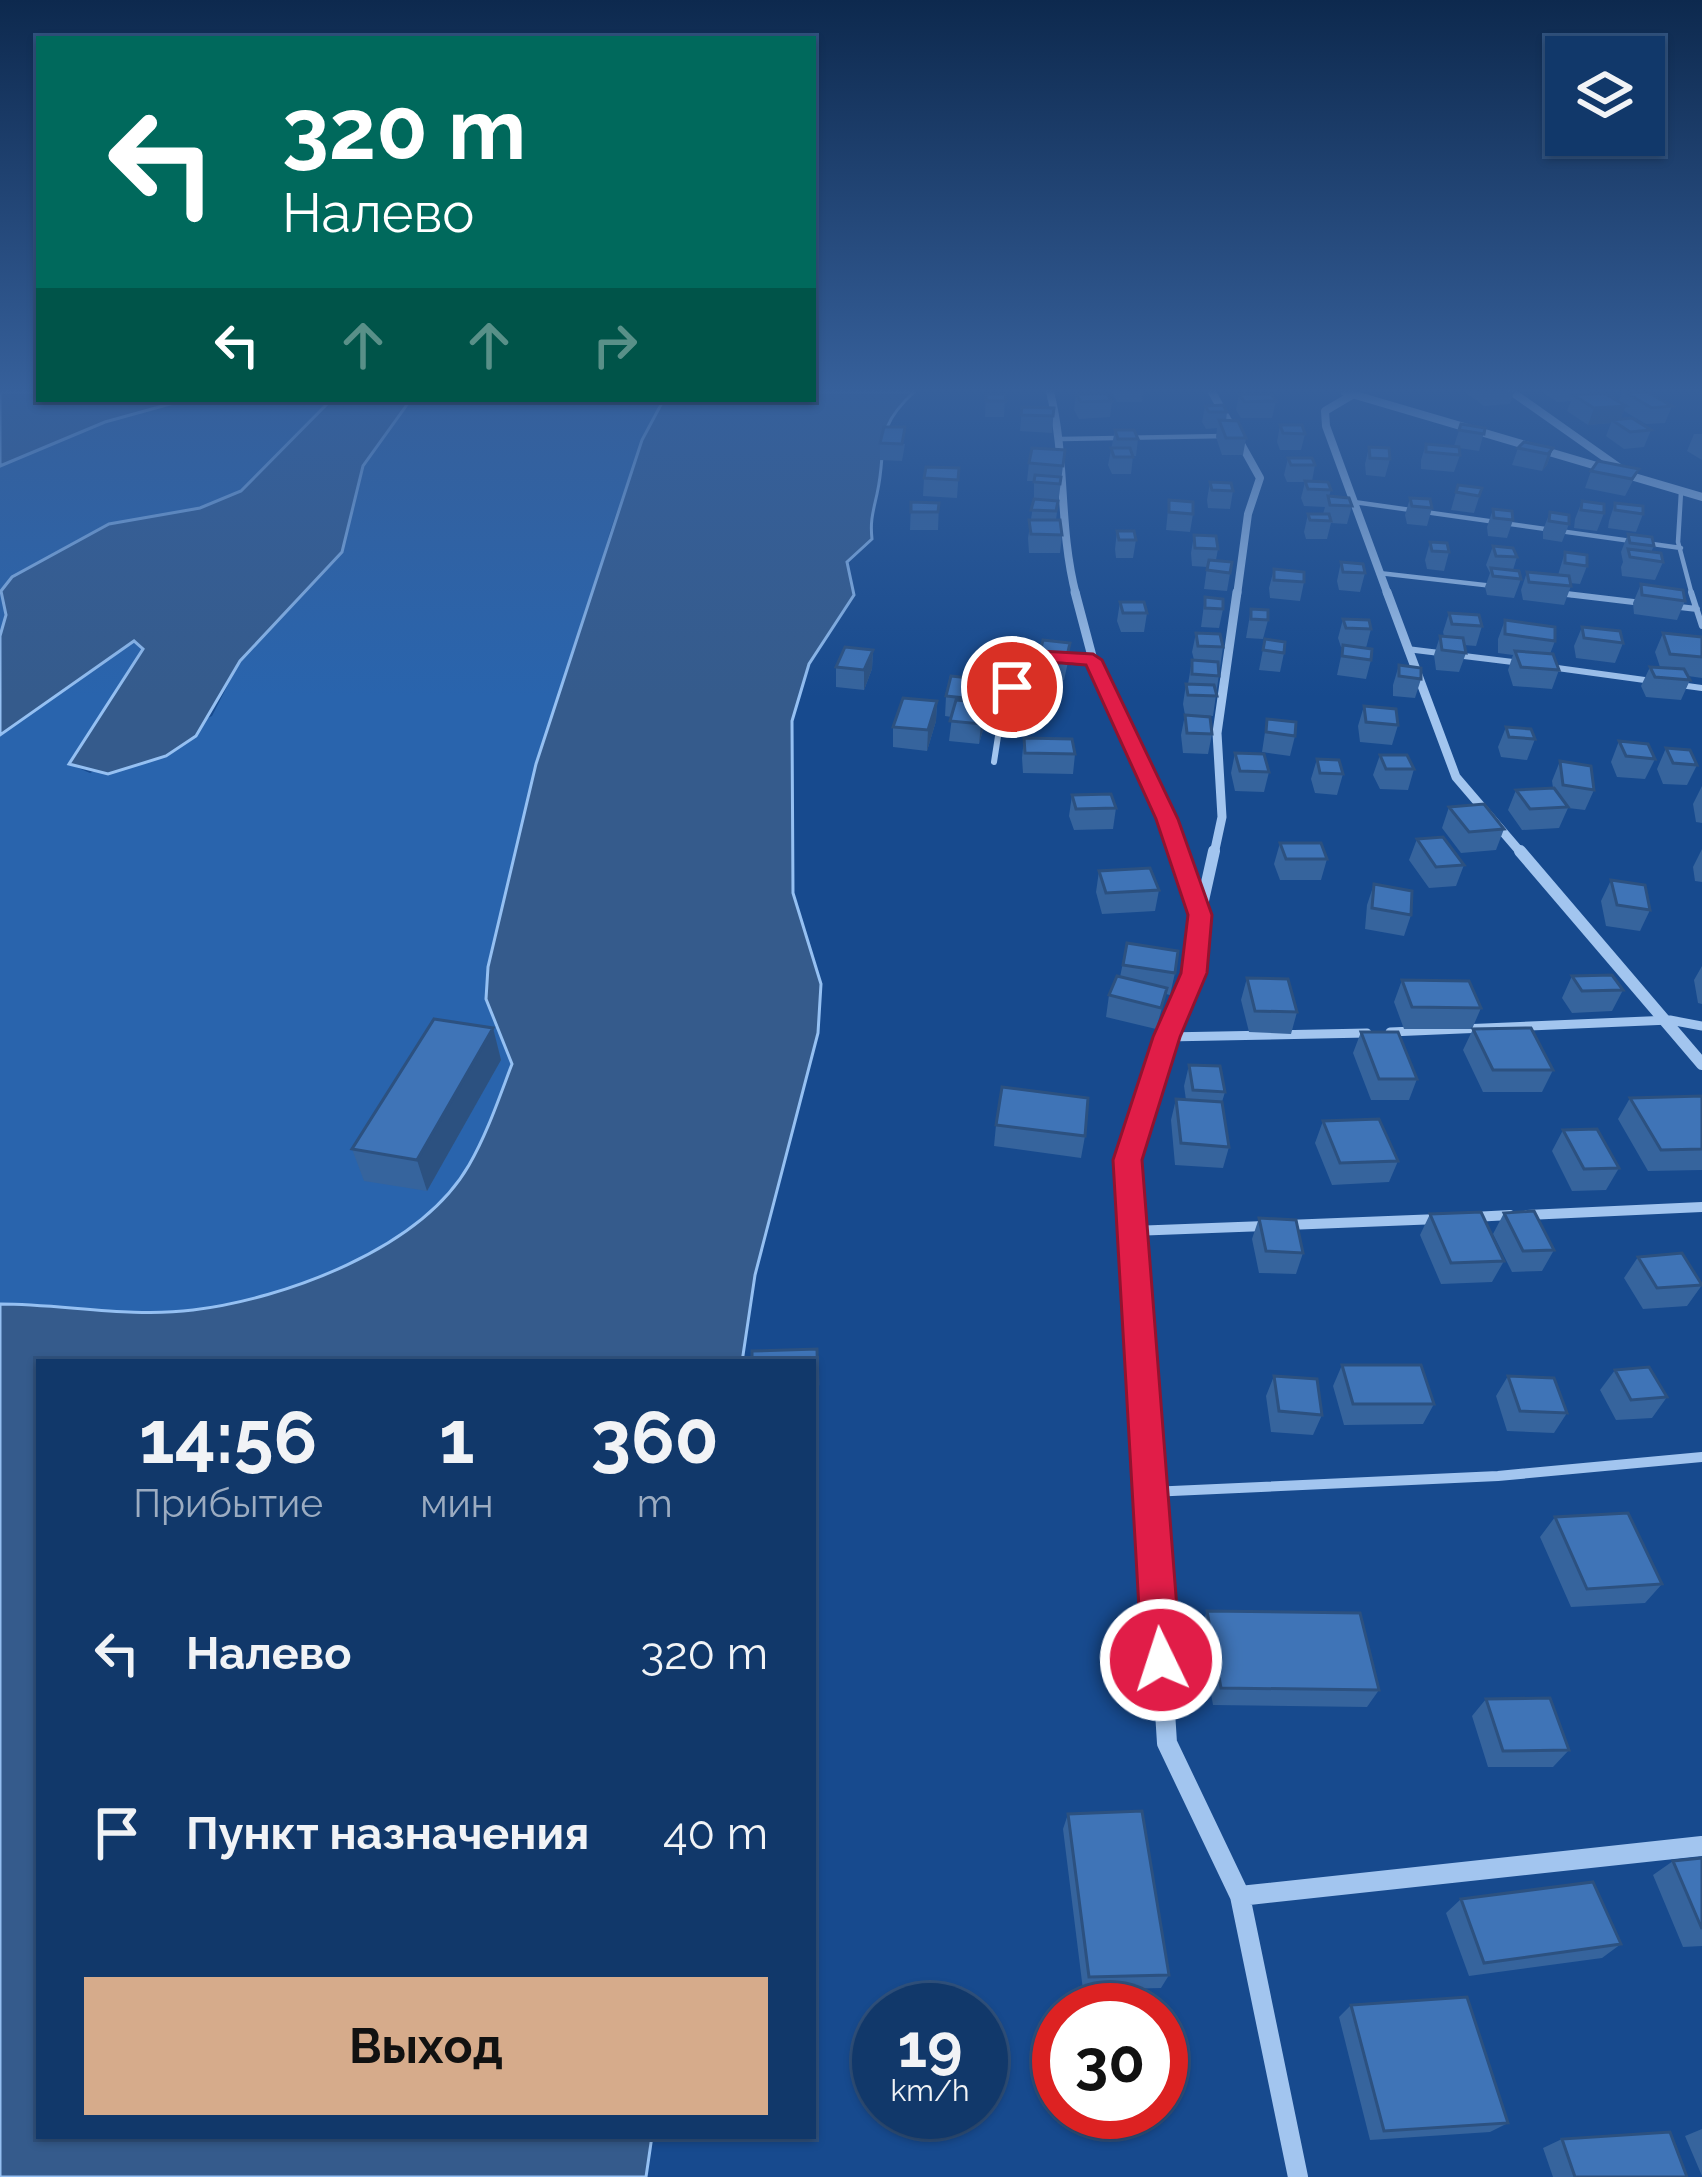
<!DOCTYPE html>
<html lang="ru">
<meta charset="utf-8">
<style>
body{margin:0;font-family:Raleway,sans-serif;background:#1e4372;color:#f1f3f6;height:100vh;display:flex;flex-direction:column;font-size:45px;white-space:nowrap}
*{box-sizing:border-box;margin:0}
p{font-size:39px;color:#9cacc1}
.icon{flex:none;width:66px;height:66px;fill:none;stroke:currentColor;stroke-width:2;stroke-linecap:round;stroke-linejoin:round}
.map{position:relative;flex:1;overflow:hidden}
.drawer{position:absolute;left:36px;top:1359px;width:780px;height:780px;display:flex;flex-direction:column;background:#11386a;border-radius:0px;box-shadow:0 3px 9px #0004,0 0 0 3px #30527e}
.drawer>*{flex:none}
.hud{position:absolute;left:36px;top:36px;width:780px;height:366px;border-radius:0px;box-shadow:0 3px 9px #0004,0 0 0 3px #30527e;background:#00695c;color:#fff;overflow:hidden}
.buttons{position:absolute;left:1545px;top:36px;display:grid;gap:24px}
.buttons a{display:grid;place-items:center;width:120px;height:120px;border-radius:0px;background:#11386a;box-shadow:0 3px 9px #0004,0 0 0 3px #30527e;font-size:60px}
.speed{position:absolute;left:852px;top:1983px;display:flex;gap:24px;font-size:60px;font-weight:700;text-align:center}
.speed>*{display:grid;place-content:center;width:156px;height:156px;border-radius:50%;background:#11386a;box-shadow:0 3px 9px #0004,0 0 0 3px #30527e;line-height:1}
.speed small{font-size:30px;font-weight:400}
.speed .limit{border:18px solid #d22;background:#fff;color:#111}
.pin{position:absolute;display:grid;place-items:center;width:102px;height:102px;color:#fff;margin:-51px;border:6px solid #fff;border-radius:50%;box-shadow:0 3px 12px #0007}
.me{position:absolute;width:132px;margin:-66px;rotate:356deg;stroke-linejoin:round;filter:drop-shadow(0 0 9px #0008)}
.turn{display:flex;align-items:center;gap:42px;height:252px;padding:0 48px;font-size:54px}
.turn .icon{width:156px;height:156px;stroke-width:2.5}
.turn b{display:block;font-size:84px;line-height:102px}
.lanes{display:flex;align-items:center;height:114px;padding:0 48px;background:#0003;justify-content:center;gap:60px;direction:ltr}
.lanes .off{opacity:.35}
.eta{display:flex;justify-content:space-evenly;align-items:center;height:204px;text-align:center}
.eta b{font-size:72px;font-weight:700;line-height:84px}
.button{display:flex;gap:24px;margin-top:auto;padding:24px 48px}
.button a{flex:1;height:138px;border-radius:0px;background:#d6ab8b;color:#111;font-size:48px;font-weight:700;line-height:138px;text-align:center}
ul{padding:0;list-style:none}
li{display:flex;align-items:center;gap:36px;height:180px;padding:0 48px}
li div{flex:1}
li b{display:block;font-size:45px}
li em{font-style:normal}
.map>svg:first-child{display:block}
.green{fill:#2964ad}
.water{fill:#355b8c;stroke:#95c0f2;stroke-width:3}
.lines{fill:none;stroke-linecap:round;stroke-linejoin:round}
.lane-far3{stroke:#a2c5ef;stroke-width:4.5}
.lane-far2{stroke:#a2c5ef;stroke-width:6}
.lane-far1{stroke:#a2c5ef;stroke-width:9}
.lane{stroke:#a2c5ef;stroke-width:10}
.street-far4{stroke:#a2c5ef;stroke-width:8}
.street-far3{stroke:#a2c5ef;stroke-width:9}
.street-far2{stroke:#a2c5ef;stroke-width:12}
.street-far1{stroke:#a2c5ef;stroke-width:15}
.street{stroke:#a2c5ef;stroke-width:20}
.wall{fill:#36649d}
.shaded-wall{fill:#2c5180}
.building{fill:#3f74b7;stroke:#2c5180;stroke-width:3}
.route{fill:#e11d48;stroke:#92132f;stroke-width:3}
</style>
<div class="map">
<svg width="1702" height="2177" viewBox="0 0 1702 2177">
<rect width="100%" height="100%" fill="#174a8e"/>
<path class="green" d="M188 399H332L241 491 200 508 109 524 12 577 3 587 5 623 0 636V466L105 422Z
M411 399H664L642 440 610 531 488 967 486 1000 512 1064C499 1097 487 1134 469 1165 421 1249 285 1299 193 1311 130 1318 63 1304 0 1304V735L134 641 143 649 69 764 90 773 212 716 240 661 342 552 363 466Z"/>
<path class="water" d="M0 392H39V399H188L105 422 0 466Z
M813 392H914C872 431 888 445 877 494 873 512 870 521 872 539L847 562 854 595 809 664 792 721 793 893 821 984 818 1033 755 1275 742 1362H39V2136H652L646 2177H0V1304C63 1304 130 1318 193 1310 284 1299 421 1249 469 1165 487 1134 499 1098 512 1064L486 999 488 967 536 764 642 440 664 399H813Z
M332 399H411L363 466 342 552 240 661 196 736 166 756 108 774 69 764 143 649 134 641 0 735V636L6 615 1 591 12 577 109 524 200 508 241 491Z"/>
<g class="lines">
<path class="lane-far3" d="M1062 439 1225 436
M1681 492 1678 542 1692 595
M1354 502 1681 548
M1379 573 1493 586
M1558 593 1572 595"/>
<path class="lane-far2" d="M1691 592 1702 626
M1558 593 1642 603
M1671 606 1697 609
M1407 649 1521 663
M1550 667 1652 681
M1680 685 1702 688
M994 762 1003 704 1024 666 1048 656 1093 660"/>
<path class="lane-far1" d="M1390 1032 1670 1020 1702 1026
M1166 1037 1367 1033"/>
<path class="lane" d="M1527 1215 1702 1207
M1473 1217 1510 1215
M1287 1225 1439 1219
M1132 1231 1265 1226
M1150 1492 1498 1476 1702 1457"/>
<path class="street-far4" d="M1050 392C1067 458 1058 526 1076 595
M1212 392 1260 478 1248 514 1237 595
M1345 392 1702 497
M1512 392 1624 471
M1352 395 1325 411 1326 426 1388 595"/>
<path class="street-far3" d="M1075 592 1093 660 1179 854
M1387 592 1456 777 1522 854
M1214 854 1222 817 1217 733 1237 592"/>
<path class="street-far2" d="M1520 851 1702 1064
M1200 914 1214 851
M1130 1189 1128 1160 1166 1037 1194 973 1200 915 1178 851"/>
<path class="street-far1" d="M1130 1186 1159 1621"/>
<path class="street" d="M1159 1618 1167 1743 1240 1896 1298 2177
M1240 1896 1702 1846"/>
</g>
<path class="wall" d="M1112 392H1143L1142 402H1117Z
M1465 392H1514L1510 404 1484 406Z
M1543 392H1589V394L1619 401 1622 392H1647L1672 406 1665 423 1646 424 1624 411 1620 419 1651 430 1644 447 1624 449 1606 436 1611 423 1588 425 1567 411 1571 401 1557 402Z
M986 394H1005L1004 417H985Z
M1076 394 1112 401 1110 417 1079 419 1074 410Z
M1239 394 1276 401 1272 418H1241L1236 410Z
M1205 406 1227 412 1226 421 1246 438 1243 455H1222L1216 437 1217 428 1206 429 1202 422Z
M1022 407 1054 408 1052 433 1020 431Z
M1461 424 1485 428 1479 451 1459 448 1460 455 1454 472 1421 469V460L1426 444 1454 446Z
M1280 425 1305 434 1301 450H1280L1277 442Z
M1115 430 1138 439 1136 456H1133L1131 474H1112L1108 465Z
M1694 434H1702V460L1687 451Z
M880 443 905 444 902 461 880 460Z
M1369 447 1390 459 1385 477 1366 475 1365 464Z
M1518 448H1553L1547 465 1542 471 1512 465Z
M1065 450 1056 520 1062 535 1060 553H1029L1028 538 1034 500V481H1027L1029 463Z
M1288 458 1315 465 1312 481 1331 490 1329 496 1352 506 1347 524 1331 523 1327 539H1306L1304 532 1308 514H1323L1325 507 1304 506 1301 498 1305 482H1287L1284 475Z
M959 468 957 498 923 496 924 478Z
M1639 469 1625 496 1585 488 1591 471Z
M1210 482 1233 491 1230 509 1208 508 1207 500Z
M1458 485 1482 488 1474 513 1451 510Z
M1410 498 1432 508 1427 526 1407 524 1405 515Z
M1169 500 1193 514 1190 532 1166 530Z
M1582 501 1604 513 1597 531 1574 528 1575 519Z
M911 502 939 503 938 530H910Z
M1615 503 1643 514 1636 532 1608 528 1609 521Z
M1493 509 1513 520 1507 538 1488 536 1487 527Z
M1550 512 1569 524 1562 542 1543 539V530Z
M1117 531 1136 540 1133 558H1116L1115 549Z
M1628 534 1654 546 1651 552 1663 562 1655 580 1622 576 1621 567 1623 562 1621 552Z
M1194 535 1218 549 1216 560 1232 562 1227 591 1204 589 1207 567 1192 566 1191 553Z
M1430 542 1449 552 1444 571 1427 569 1425 560Z
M1493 546 1517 557 1513 570 1521 579 1514 598 1487 595 1485 587 1490 573 1486 565Z
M1565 552 1587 566 1580 584 1570 583 1571 586 1564 605 1523 600 1521 590 1527 572 1558 575Z
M1341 562 1365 573 1360 592 1339 590 1337 581Z
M1274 569 1304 582 1300 601 1270 598 1269 588Z
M1641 584 1685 601 1677 620 1634 614 1633 603Z
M1205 597 1223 609 1219 628 1201 627Z
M1120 602 1147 613 1144 632H1121L1117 621Z
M1251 609 1268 620 1263 639 1246 638Z
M1449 613 1482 626 1476 646 1464 645 1466 653 1459 672 1436 670 1434 655 1440 636H1444L1443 632Z
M1343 619 1371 629 1366 648 1371 660 1366 679 1337 675 1343 647H1341L1338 638Z
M1505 620 1555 641 1550 654 1559 670 1552 689 1513 686 1508 670 1513 655 1498 653V639Z
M1582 627 1623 643 1615 663 1576 658 1574 646Z
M1196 633 1223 647 1213 716 1185 715 1183 704 1186 684H1188L1192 660H1194L1192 652Z
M1663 633 1702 637V678L1688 676 1690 680 1681 700 1646 697 1641 686 1650 667H1660L1655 652Z
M1265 639 1284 653 1280 672 1259 670Z
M1043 640 1068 662 1064 680 1037 677Z
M873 650 872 669 864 690 836 687V667Z
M1399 665 1421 679 1415 698 1393 696V685Z
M988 680 985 723 979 744 949 741 952 717 945 716 946 696Z
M937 701 936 721 927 751 893 747V727Z
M1364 706 1398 725 1392 745 1360 742 1358 726Z
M1185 715 1212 734 1208 754 1183 753 1181 735Z
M1267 719 1295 736 1290 756 1262 752Z
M1506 727 1535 739 1527 760 1501 757 1498 747Z
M1024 738 1075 754 1073 774 1023 773 1022 758Z
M1619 741 1655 759 1645 779 1617 777 1611 762Z
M1666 748 1697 765 1687 785 1663 784 1657 769Z
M1235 753 1269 772 1264 792 1235 791 1231 773Z
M1380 755 1414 769 1408 790 1380 789 1373 775Z
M1317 759 1343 774 1337 795 1315 793 1311 779Z
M1560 761 1594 790 1585 810 1568 808 1559 828 1522 830 1508 810 1516 790 1553 788 1552 781Z
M1702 786V823L1696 822 1693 804Z
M1072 795 1116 808 1113 829 1074 830 1069 816Z
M1449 807 1504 829 1496 850 1461 853 1442 828Z
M1417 839 1464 865 1456 886 1429 888 1409 860Z
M1280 843 1327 859 1321 880H1280L1274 864Z
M1702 849V882L1695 881 1693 867Z
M1099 871 1159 890 1155 911 1102 914 1096 892Z
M1611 880 1650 910 1640 931 1606 926 1601 901Z
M1374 884 1411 915 1404 936 1365 929 1367 905Z
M1127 943 1175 973 1170 995 1166 994 1156 1029 1106 1017 1109 995 1120 977Z
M1702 966V1004L1698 1003 1694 980Z
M1572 976 1623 990 1612 1011 1572 1013 1562 998Z
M1247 978 1297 1012 1291 1034 1249 1032 1241 1000Z
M1402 980 1481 1008 1472 1029H1404L1394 1002Z
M493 1028 501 1060 427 1191 364 1181 352 1149Z
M1473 1029 1553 1070 1542 1092H1483L1463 1050Z
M1361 1032 1417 1079 1409 1100H1371L1353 1053Z
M1189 1065 1225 1092 1222 1102 1229 1147 1223 1168 1175 1165 1171 1120 1176 1099 1186 1100 1184 1086Z
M1702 1096V1170L1648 1171 1618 1119 1630 1098Z
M1323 1121 1398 1161 1389 1182 1332 1185 1315 1143Z
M996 1125 1085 1136 1081 1158 994 1146Z
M1563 1130 1619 1168 1606 1190 1572 1191 1552 1151Z
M1504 1213 1554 1250 1542 1271 1512 1272 1493 1234Z
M1430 1214 1504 1261 1492 1282 1441 1284 1420 1235Z
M1259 1218 1303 1253 1296 1274 1259 1273 1252 1239Z
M1638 1257 1702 1285 1687 1306 1643 1309 1624 1278Z
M817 1349 819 1404 813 1405V1362Z
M1342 1365 1434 1404 1423 1424 1344 1425 1333 1386Z
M1615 1370 1667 1397 1652 1418 1616 1420 1600 1390Z
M1274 1376 1322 1415 1313 1435 1271 1432 1266 1396Z
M1508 1376 1567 1413 1554 1433 1507 1431 1496 1396Z
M1555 1517 1662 1584 1645 1603 1571 1607 1540 1537Z
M1207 1611 1379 1690 1367 1707 1213 1705 1200 1630Z
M1486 1699 1569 1750 1553 1767H1488L1472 1716Z
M1068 1814 1169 1975 1161 1988 1083 1990 1063 1829Z
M1702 1858V1946L1683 1947 1653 1875 1673 1861Z
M1461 1899 1621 1944 1602 1958 1469 1976 1446 1913Z
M1351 2005 1508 2123 1490 2132 1370 2140 1339 2017Z
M1702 2129V2176L1685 2136Z
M1562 2139 1687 2177H1553L1543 2148Z"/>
<path class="shaded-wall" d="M1626 406 1619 422 1612 420 1611 423 1588 425 1594 408Z
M1553 448 1547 465 1542 471 1548 454Z
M873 650 872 669 864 690V670Z
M988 680 985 723 979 744 981 724Z
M937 701 936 721 927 751 928 730Z
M493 1028 501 1060 427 1191 417 1160Z"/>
<path class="building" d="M1625 392H1647L1672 406 1652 408Z
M1106 393 1112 401 1081 402 1076 394Z
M1604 393 1626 406 1594 408 1573 395Z
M986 394H1005L1006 401H986Z
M1239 394H1271L1276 401 1244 402Z
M1223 405 1227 412H1209L1205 406Z
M1022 407 1054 408 1053 416 1021 415Z
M1632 418 1651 430 1630 432 1612 420Z
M1219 420 1238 421 1246 438H1226Z
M1461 424 1485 428 1484 434 1459 430Z
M1280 425H1302L1305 434 1283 433Z
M884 427H905L902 444 880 443Z
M1115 430H1134L1138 439H1118Z
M1524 442 1553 448 1548 454 1518 448Z
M1426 444 1459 447 1460 455 1426 452Z
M1369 447 1389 448 1390 459 1370 458Z
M1032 448 1065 450 1063 466 1029 463Z
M1111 448H1130L1133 457H1114Z
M1288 458H1312L1315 465H1291Z
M1598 461 1639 469 1632 479 1591 471Z
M926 467 959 468 958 480 924 478Z
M1035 475 1061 477 1060 484 1034 482Z
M1305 481 1328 482 1331 490 1308 489Z
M1210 482 1231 483 1233 491 1212 490Z
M1458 485 1482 488 1479 496 1456 492Z
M1328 496 1349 498 1352 506 1330 505Z
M1410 498 1430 499 1432 508 1412 506Z
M1034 499 1058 501 1056 511 1031 510Z
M1169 500 1193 502V514L1169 512Z
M1582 501 1604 504V513L1581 510Z
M911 502 939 503 938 512H911Z
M1615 503 1643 506V514L1615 510Z
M1493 509 1512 511 1513 520 1494 518Z
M1550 512 1569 515V524L1549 521Z
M1308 514H1329L1331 521 1310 520Z
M1029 520H1060L1062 535 1031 534Z
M1117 531H1134L1136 540H1119Z
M1628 534 1652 537 1654 546 1630 543Z
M1194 535 1216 536 1218 549 1195 548Z
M1430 542 1447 543 1449 552 1432 551Z
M1493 546 1513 548 1517 557 1496 556Z
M1628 549 1661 553 1663 562 1630 557Z
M1565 552 1587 555V566L1565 563Z
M1209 560 1232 562 1230 573 1207 570Z
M1341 562 1363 564 1365 573 1343 572Z
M1491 568 1519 571 1521 579 1493 576Z
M1274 569 1304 572V582L1274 580Z
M1527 572 1569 576 1571 586 1529 582Z
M1641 584 1683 590 1685 601 1642 595Z
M1205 597 1223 599V609L1205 608Z
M1120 602H1144L1147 613H1123Z
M1251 609 1268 610V620L1251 619Z
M1449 613 1479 615 1482 626 1452 624Z
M1343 619 1369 620 1371 629 1346 628Z
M1505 620 1555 627V641L1505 634Z
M1582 627 1620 631 1623 643 1584 638Z
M1196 633 1220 634 1223 647 1198 646Z
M1663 633 1702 637V657L1670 654Z
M1440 636 1463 638 1466 653 1442 650Z
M1265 639 1285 642 1284 653 1263 650Z
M1043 640 1070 643 1066 660 1039 657Z
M1343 645 1372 649 1371 660 1342 656Z
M845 647 873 650 864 670 836 667Z
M1515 651 1553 654 1559 670 1521 667Z
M1192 660 1218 662 1219 676 1192 674Z
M1399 665 1421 668V679L1399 676Z
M1650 667 1684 669 1690 680 1655 677Z
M951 676 988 680 984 700 946 696Z
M1186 684 1214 685 1217 696 1188 695Z
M903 698 937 701 928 730 893 727Z
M956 700 986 703 981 724 950 721Z
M1364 706 1396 709 1398 725 1366 722Z
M1185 715 1210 717 1212 734 1187 733Z
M1267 719 1296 722 1295 736 1266 732Z
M1506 727 1531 729 1535 739 1509 737Z
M1024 738 1072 739 1075 754 1025 753Z
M1619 741 1648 744 1655 759 1626 756Z
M1666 748 1690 750 1697 765 1673 763Z
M1235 753 1264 754 1269 772 1240 771Z
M1380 755H1407L1414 769H1386Z
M1317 759 1339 760 1343 774 1320 773Z
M1560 761 1591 766 1594 790 1563 785Z
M1554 788 1568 807 1530 809 1516 790Z
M1111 794 1116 808 1076 809 1072 795Z
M1484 804 1504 829 1469 832 1449 807Z
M1443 837 1464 865 1436 867 1417 839Z
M1280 843H1321L1327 859H1286Z
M1150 868 1159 890 1106 893 1099 871Z
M1611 880 1645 885 1650 910 1617 905Z
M1374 884 1412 891 1411 915 1372 908Z
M1127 943 1178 951 1175 973 1123 965Z
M1612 975 1623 990 1582 991 1572 976Z
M1117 976 1167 988 1161 1008 1109 995Z
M1247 978 1288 979 1297 1012 1255 1011Z
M1402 980 1469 981 1481 1008 1412 1007Z
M434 1019 493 1028 417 1160 352 1149Z
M1531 1028 1553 1070H1493L1473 1029Z
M1361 1032H1398L1417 1079H1379Z
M1189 1065 1220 1066 1225 1092 1193 1090Z
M1002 1087 1088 1098 1085 1136 996 1125Z
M1702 1096V1149L1661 1150 1630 1098Z
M1176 1099 1222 1102 1229 1147 1181 1143Z
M1379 1119 1398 1161 1340 1163 1323 1121Z
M1597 1129 1619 1168 1584 1169 1563 1130Z
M1534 1211 1554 1250 1523 1251 1504 1213Z
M1481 1212 1504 1261 1451 1263 1430 1214Z
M1259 1218 1296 1220 1303 1253 1266 1251Z
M1682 1253 1702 1285 1657 1288 1638 1257Z
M817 1349 818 1384H813V1362H752V1351Z
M1342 1365H1421L1434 1404H1353Z
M1649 1367 1667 1397 1631 1400 1615 1370Z
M1274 1376 1317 1379 1322 1415 1279 1411Z
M1508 1376 1554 1378 1567 1413 1520 1411Z
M1628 1513 1662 1584 1587 1589 1555 1517Z
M1207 1611 1360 1613 1379 1690 1221 1688Z
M1550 1698 1569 1750 1503 1751 1486 1699Z
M1142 1811 1169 1975 1089 1977 1068 1814Z
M1702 1858V1929L1673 1861Z
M1593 1882 1621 1944 1484 1963 1461 1899Z
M1467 1997 1508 2123 1384 2131 1351 2005Z
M1670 2132 1687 2177H1575L1562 2139Z"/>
<linearGradient id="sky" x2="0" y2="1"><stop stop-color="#0d294e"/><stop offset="0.56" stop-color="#36609b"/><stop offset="1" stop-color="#36609b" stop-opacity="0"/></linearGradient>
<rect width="1702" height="697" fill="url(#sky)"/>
<path class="route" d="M1040 651 1093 654 1102 660 1178 819 1212 915 1207 973 1180 1037 1142 1160 1181 1660 1175 1673 1161 1679 1148 1673 1142 1660 1113 1160 1153 1037 1181 973 1188 915 1156 819 1086 665C1046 662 1041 656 1019 691L1003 687 1018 660Z"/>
</svg>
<div class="buttons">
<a><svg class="icon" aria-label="layers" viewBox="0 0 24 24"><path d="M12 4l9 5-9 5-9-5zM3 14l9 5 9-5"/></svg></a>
</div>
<div class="speed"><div>19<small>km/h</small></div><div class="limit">30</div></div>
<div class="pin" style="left:1012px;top:687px;background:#d93025"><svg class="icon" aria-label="arrive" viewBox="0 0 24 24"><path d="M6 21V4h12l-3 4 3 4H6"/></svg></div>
<svg class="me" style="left:1161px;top:1660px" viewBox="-20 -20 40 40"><circle r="17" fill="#e11d48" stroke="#fff" stroke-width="3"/><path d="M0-11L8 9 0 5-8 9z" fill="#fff"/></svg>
<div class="hud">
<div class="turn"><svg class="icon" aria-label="left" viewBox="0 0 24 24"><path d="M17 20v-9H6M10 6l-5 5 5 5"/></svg><div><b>320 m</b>Налево</div></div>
<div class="lanes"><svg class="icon" aria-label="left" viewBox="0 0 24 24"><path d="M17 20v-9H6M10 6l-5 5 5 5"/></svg><svg class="icon off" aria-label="ahead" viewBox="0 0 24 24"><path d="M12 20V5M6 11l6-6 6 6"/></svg><svg class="icon off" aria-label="ahead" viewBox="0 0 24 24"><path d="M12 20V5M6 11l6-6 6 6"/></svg><svg class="icon off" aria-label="right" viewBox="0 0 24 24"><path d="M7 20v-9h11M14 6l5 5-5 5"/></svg></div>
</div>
<section class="drawer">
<div class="eta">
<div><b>14:56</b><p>Прибытие</p></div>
<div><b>1</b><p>мин</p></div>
<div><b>360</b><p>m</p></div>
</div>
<ul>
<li><svg class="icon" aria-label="left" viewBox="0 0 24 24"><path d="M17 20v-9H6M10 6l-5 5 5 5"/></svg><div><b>Налево</b></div><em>320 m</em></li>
<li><svg class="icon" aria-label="arrive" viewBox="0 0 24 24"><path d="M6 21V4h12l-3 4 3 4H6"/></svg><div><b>Пункт назначения</b></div><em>40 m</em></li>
</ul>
<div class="button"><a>Выход</a></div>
</section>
</div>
